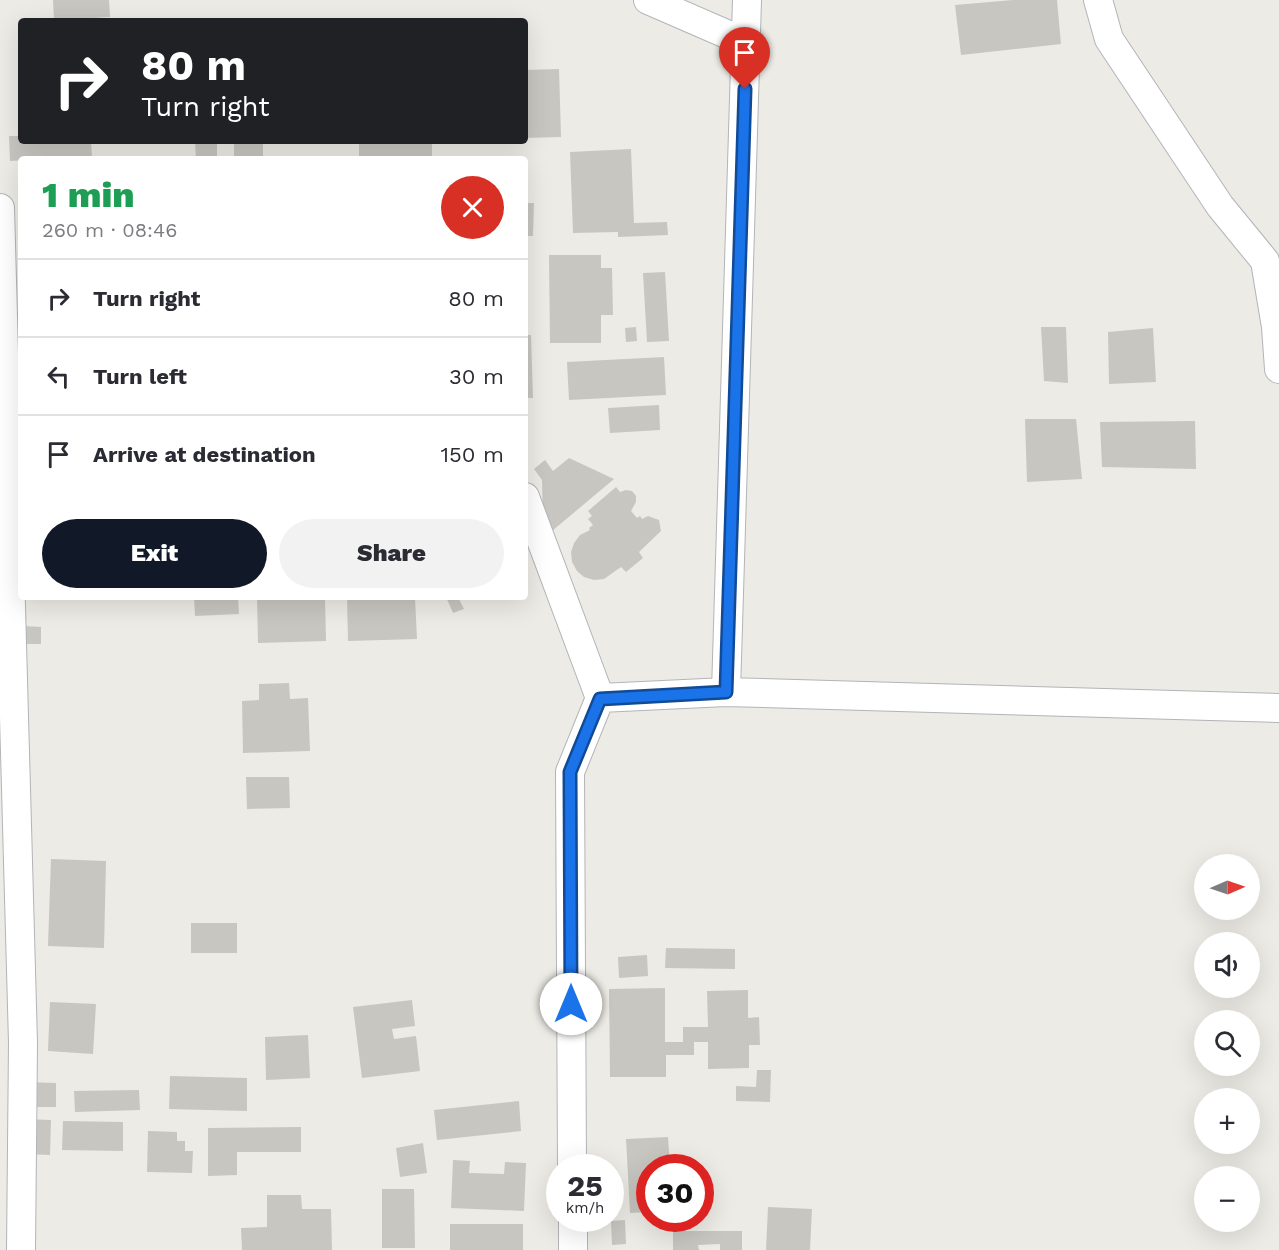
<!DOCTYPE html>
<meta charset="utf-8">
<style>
body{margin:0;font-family:"Work Sans",sans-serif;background:#f2f2f3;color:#2b2b33;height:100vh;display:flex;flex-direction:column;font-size:22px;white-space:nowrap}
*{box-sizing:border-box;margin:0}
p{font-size:20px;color:#7c7c81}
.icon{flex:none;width:33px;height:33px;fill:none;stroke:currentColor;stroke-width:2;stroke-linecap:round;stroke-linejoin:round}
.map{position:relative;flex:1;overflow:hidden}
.sheet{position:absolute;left:18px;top:156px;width:510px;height:444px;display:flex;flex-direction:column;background:#fff;border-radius:6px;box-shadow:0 6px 24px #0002}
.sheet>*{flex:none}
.guide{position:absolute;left:18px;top:18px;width:510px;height:126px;border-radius:6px;box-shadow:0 6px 24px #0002;background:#202124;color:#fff;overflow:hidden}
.needle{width:39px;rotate:88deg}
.buttons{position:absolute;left:1194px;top:854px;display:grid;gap:12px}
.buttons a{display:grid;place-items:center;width:66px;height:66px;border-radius:50%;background:#fff;box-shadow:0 6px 24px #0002;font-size:30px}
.speed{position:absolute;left:546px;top:1154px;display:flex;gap:12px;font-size:30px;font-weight:700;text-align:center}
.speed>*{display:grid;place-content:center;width:78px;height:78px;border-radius:50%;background:#fff;box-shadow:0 6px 24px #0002;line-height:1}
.speed small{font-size:15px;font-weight:400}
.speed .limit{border:9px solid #d22;background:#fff;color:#111}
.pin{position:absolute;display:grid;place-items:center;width:51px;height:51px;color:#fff;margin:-62px -26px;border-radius:50% 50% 50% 0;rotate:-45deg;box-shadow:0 0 6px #0007}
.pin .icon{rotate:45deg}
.me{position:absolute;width:66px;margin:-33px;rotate:0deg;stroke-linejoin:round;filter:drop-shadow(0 0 4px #0008)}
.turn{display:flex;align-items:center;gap:21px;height:126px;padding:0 24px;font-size:27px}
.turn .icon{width:78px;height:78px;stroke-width:2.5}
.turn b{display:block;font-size:42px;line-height:51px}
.round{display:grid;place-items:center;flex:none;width:63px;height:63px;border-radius:32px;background:#f2f2f3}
.summary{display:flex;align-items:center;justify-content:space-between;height:102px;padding:0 24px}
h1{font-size:36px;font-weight:800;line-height:45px;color:#1e9e55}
.cta{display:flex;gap:12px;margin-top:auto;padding:12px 24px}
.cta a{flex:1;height:69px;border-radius:36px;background:#111827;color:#fff;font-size:24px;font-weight:800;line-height:69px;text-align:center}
.cta a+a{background:#f2f2f3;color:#2b2b33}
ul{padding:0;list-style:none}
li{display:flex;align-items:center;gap:18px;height:78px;padding:0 24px;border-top:2px solid #e1e1e2}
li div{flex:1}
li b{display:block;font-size:22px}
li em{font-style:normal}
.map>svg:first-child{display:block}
.building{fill:#c8c6c1}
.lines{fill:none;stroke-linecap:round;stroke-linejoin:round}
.street-casing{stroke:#b2b4b8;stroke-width:30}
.street{stroke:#fff;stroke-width:28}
.route-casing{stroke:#114b97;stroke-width:15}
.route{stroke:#1a73e8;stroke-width:10}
</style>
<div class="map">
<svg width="1279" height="1250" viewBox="0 0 1279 1250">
<rect width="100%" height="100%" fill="#edebe5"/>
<path class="building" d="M53 0H109L110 17 94 18V21H60V19H54Z
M1013 0H1057L1061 44 961 55 955 5Z
M216 18V21H173V19Z
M559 69 561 137 525 138V70Z
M9 136H21V141H91L92 156 81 157V159L61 158 10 161Z
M195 141H217V159H196Z
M234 141H263V157L234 158Z
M359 141H432V159H359Z
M631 149 634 223 667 222 668 235 618 237V232L573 233 570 152Z
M525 203H534L533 236H525Z
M549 255H601V268H612L613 315H601V343H550Z
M665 272 669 341 647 342 643 273Z
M636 327 637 341 626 342 625 328Z
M1041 327H1066L1068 383 1044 381Z
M1153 328 1156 382 1109 384 1108 332Z
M525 335H531L533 398H525Z
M664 357 666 395 569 400 567 362Z
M659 405 660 430 610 433 608 408Z
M1025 419H1076L1082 479 1027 482Z
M1195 421 1196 469 1102 467 1100 422Z
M569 458 614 479 552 531 543 519 542 480 534 469 545 460 553 471Z
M616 487 620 492 626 490 632 491 636 496V502L631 511 637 518 640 516 642 519 648 516 659 520 661 531 639 552 643 558 626 572 621 567 604 579 594 580 584 577 577 571 572 562 571 552 574 543 580 535 590 530 589 528 593 525 588 519 592 516 588 511Z
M194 597H238L239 614 195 616Z
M257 597H325L326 641 258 643Z
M347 597H415L417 639 348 641Z
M446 597H458L464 609 453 613Z
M23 626 41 627V644H23Z
M289 683 290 699 308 698 310 751 243 753 242 701 259 700V684Z
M246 777H289L290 808 247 809Z
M51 859 106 861 104 948 48 946Z
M191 923H237V953H191Z
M666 948 735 949V969L665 968Z
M647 955 648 976 619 978 618 957Z
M665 988V1042H683V1027H708L707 991 748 990V1018L759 1017 760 1045H749V1068L708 1069V1042H694V1055H666V1077H610L609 989Z
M412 1000 415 1026 392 1029 394 1039 416 1036 420 1071 362 1078 353 1007Z
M50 1002 96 1004 93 1054 48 1051Z
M308 1035 310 1078 266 1080 265 1037Z
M757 1070H771L770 1102 736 1101V1086L756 1087Z
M170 1076 247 1078V1111L169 1109Z
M25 1082 56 1083V1107H25Z
M139 1090 140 1110 75 1112 74 1091Z
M519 1101 521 1131 437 1140 434 1110Z
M24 1119 51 1120 50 1155 23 1154Z
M63 1121 123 1122V1151L62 1150Z
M301 1127V1152H237V1175L208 1176V1128Z
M148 1131 177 1132V1141H185V1151H193L192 1173 147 1172Z
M668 1137 670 1167H650V1212L630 1213 626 1139Z
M423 1143 427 1173 400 1177 396 1148Z
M453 1160 470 1161 469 1173 504 1174 505 1162 526 1163 524 1211 451 1208Z
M382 1189H414L415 1248H382Z
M267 1195H301L302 1209H331L332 1250H242L241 1228 267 1227Z
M768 1207 812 1209 810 1250H766Z
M625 1220 626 1244 612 1245 611 1221Z
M450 1224H523V1250H450Z
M673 1231H742V1250H720V1244L698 1245 699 1250H673Z"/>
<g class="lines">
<defs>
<path id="street" d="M648 0 747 43
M1098 0 1109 39 1220 206 1265 261 1276 327 1279 369
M0 208 23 1043 21 1250
M525 497 600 698
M726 692 747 0
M572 1167 570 772 600 698 726 692 1279 708
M573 1218V1250"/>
</defs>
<use href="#street" class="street-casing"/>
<use href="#street" class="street"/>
</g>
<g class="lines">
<defs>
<path id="route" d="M571 1004 570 772 600 699 726 692 745 89"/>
</defs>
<use href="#route" class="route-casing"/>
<use href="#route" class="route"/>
</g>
</svg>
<div class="buttons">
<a><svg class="needle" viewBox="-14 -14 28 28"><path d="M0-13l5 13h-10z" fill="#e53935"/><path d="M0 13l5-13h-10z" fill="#7c7c81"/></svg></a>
<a><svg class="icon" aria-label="sound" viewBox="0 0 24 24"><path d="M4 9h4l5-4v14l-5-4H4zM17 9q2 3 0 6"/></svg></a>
<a><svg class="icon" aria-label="search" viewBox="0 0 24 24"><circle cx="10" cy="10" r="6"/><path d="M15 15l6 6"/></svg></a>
<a>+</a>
<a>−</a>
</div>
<div class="speed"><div>25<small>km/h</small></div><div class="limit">30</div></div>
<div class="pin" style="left:745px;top:89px;background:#d93025"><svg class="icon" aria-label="arrive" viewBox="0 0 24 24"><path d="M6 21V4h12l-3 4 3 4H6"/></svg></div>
<svg class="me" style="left:571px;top:1004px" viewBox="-20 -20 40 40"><circle r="19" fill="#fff"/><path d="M0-13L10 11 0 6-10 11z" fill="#1a73e8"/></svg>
<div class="guide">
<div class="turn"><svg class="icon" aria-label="right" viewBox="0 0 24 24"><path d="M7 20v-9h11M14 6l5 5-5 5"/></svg><div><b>80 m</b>Turn right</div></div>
</div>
<section class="sheet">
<div class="summary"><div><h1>1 min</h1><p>260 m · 08:46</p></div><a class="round" style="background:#d93025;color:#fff"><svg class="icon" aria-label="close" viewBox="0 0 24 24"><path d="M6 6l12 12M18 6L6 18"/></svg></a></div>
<ul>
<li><svg class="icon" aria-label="right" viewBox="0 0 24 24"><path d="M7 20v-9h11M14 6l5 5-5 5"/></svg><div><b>Turn right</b></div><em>80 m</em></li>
<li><svg class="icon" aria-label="left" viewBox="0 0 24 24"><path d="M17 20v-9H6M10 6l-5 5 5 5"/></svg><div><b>Turn left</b></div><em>30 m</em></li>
<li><svg class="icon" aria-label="arrive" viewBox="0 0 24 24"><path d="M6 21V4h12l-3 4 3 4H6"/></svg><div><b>Arrive at destination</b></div><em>150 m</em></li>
</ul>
<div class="cta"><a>Exit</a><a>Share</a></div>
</section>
</div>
